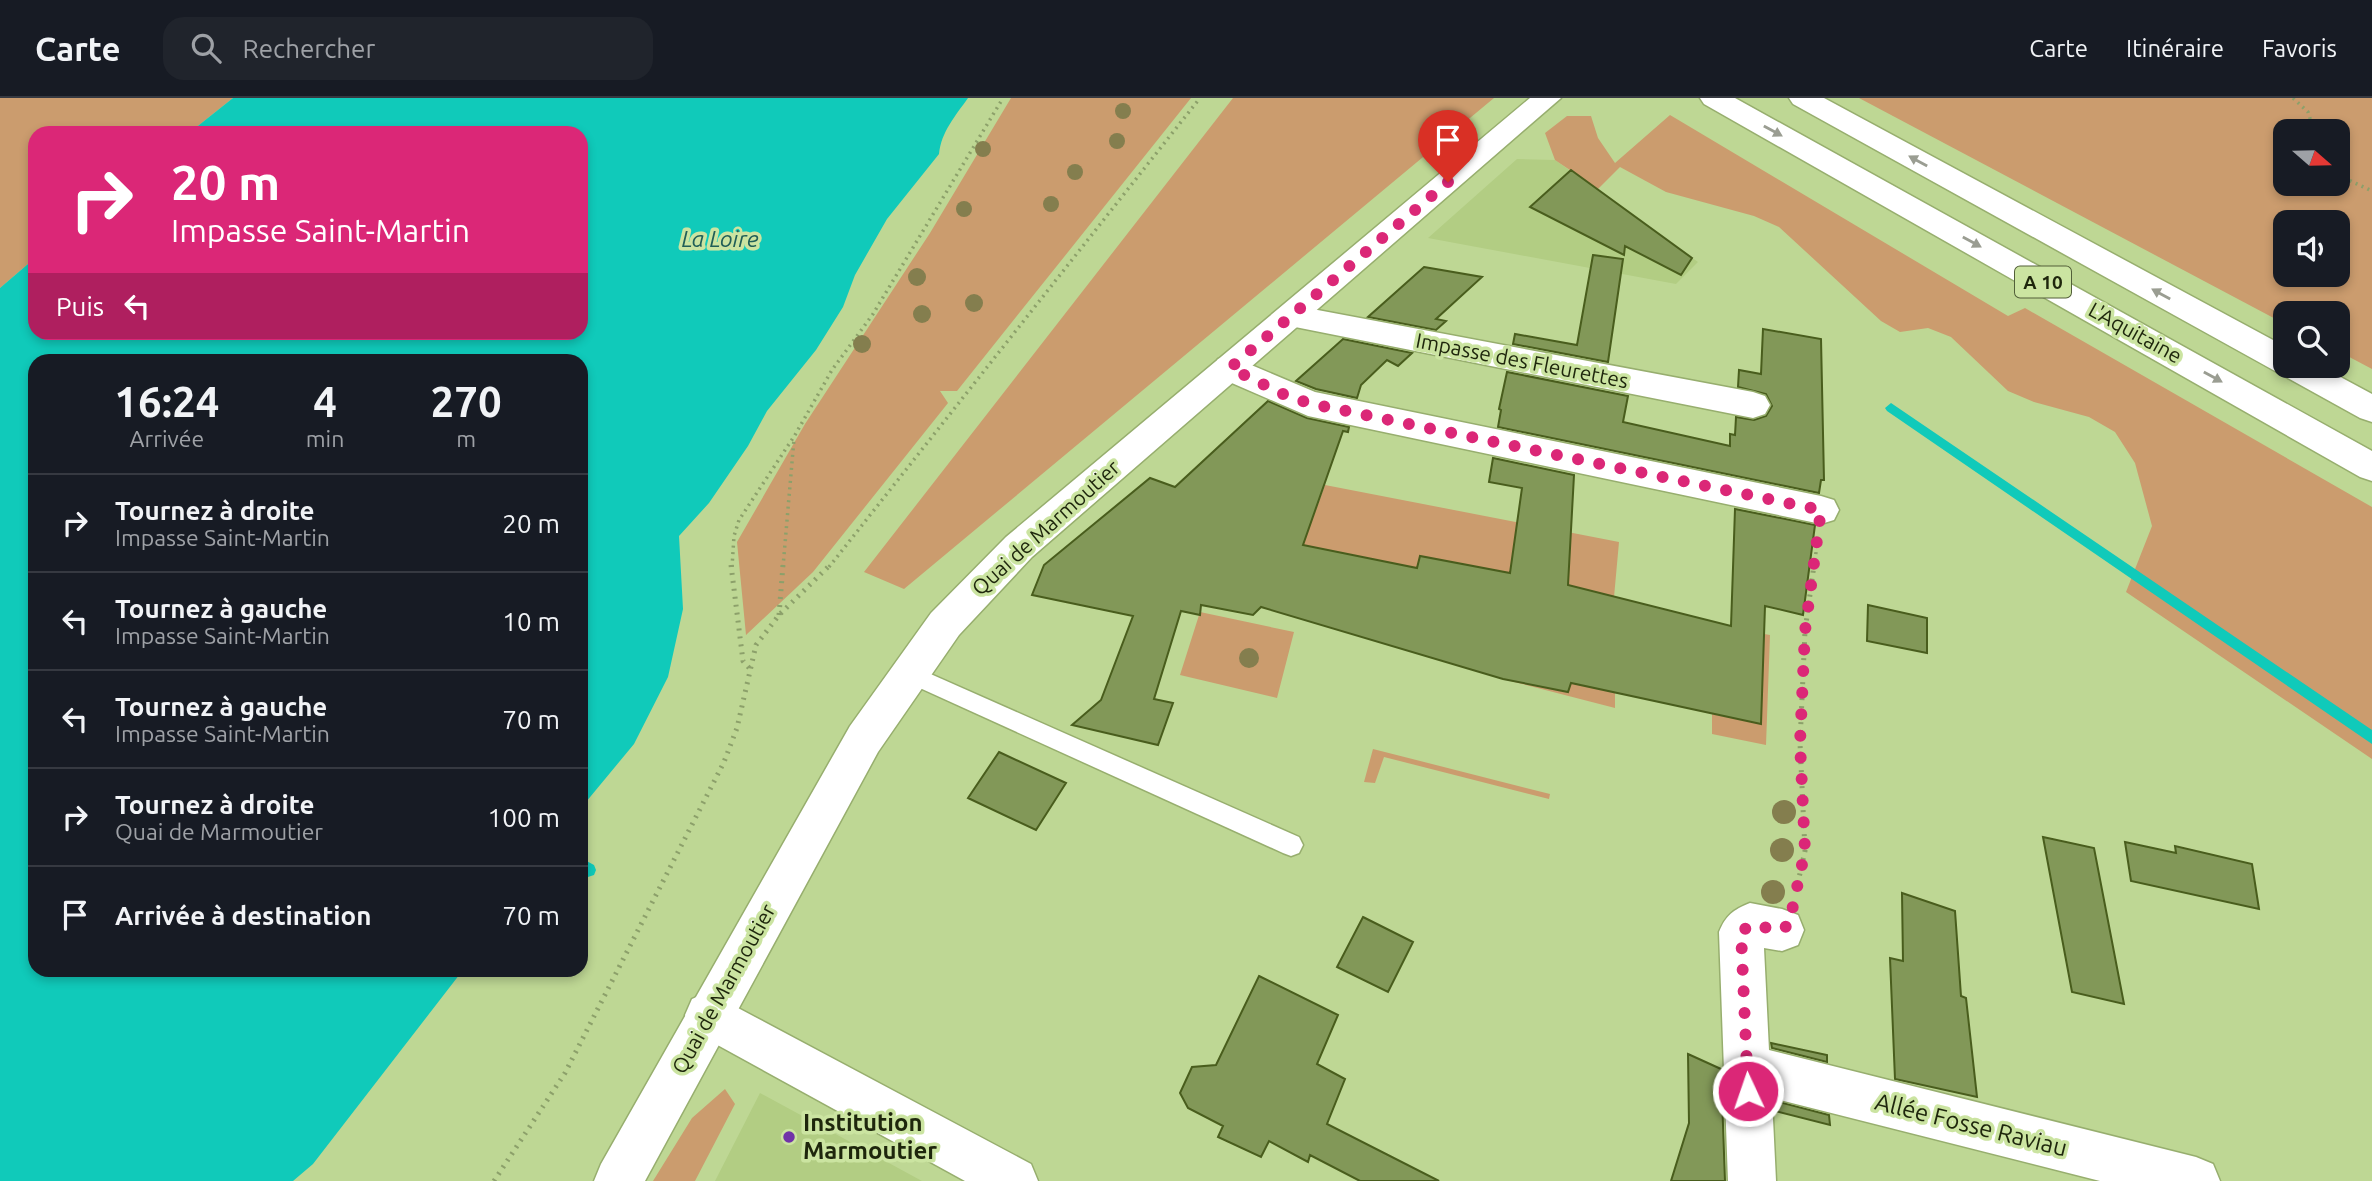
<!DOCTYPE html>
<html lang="fr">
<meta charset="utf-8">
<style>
body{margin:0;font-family:Ubuntu,sans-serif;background:#20242c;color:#f1f3f6;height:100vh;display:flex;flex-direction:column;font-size:26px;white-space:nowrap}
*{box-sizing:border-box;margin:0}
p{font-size:23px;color:#9ea1a6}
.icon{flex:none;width:38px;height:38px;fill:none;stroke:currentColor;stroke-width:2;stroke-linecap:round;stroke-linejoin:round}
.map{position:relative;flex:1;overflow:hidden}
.sheet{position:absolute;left:28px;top:256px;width:560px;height:623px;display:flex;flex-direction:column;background:#171b24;border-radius:21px;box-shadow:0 4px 10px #0003}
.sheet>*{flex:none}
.hud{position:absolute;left:28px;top:28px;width:560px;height:214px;border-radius:21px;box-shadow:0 4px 10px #0003;background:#db2777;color:#fff;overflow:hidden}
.needle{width:46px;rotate:110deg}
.tools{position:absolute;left:2273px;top:21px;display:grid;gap:14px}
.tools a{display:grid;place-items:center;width:77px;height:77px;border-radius:14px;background:#171b24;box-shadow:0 4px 10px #0003;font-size:35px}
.pin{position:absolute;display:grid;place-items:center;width:60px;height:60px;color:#fff;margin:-72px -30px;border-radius:50% 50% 50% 0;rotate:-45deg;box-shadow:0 0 7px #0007}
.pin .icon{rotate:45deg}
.me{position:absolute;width:77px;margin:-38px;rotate:357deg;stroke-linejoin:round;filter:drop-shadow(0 0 5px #0008)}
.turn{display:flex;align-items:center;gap:24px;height:147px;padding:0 28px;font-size:32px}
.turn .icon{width:91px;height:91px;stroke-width:2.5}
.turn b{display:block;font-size:49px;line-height:60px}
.then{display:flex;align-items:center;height:66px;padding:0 28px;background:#0003;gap:14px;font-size:26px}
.eta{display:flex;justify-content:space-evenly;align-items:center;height:119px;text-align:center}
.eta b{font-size:42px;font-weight:700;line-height:49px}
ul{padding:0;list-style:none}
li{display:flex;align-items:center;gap:21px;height:98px;padding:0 28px;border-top:2px solid #363941}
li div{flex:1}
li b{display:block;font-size:26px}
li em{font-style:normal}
header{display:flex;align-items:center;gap:42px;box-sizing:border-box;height:98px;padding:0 35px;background:#171b24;border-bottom:2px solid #363941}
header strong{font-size:33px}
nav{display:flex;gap:38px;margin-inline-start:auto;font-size:24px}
.search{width:490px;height:63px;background:#20242c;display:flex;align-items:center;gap:18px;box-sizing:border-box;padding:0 24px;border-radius:21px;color:#9ea1a6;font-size:26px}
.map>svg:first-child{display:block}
.built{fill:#b2cd83}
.green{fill:#cb9c6e;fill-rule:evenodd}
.water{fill:#10caba}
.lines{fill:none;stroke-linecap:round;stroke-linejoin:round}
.stream{fill:#10caba;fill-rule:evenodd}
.building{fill:#829858;stroke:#495d1d;stroke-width:2}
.service-casing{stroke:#97ae6e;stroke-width:3}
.minor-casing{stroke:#97ae6e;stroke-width:3}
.primary-casing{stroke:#97ae6e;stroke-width:3}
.motorway-casing{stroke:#97ae6e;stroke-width:3}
.path-far1{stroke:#8ca06a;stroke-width:3.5;stroke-dasharray:2 4.5;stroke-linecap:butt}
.path{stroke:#8ca06a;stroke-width:5;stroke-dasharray:2 6;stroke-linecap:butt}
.service{fill:#fff;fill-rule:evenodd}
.minor{fill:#fff;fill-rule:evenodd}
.primary{fill:#fff;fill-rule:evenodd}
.motorway{fill:#fff;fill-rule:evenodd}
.tree{fill:#847e4e}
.oneway{fill:#9a9d92}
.route{stroke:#db2777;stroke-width:12;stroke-dasharray:0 21.6}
.poi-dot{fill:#7133a8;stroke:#cbe4a1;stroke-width:2.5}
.labels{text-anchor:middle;stroke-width:7;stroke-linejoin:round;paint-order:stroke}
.shield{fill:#cbe4a1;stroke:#525f39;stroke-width:2}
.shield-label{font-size:19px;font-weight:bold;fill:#1e260c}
.street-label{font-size:21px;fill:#1e260c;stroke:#cbe4a1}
.water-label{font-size:23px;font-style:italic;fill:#205f58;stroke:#cbe4a1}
.near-poi-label{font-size:24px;font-weight:bold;fill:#1e260c;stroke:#cbe4a1;text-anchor:start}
.near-street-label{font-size:24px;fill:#1e260c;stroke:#cbe4a1}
</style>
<header>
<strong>Carte</strong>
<div class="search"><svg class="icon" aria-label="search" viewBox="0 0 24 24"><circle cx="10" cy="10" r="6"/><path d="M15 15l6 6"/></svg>Rechercher</div>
<nav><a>Carte</a><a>Itinéraire</a><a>Favoris</a></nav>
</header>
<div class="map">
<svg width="2372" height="1083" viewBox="0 0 2372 1083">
<rect width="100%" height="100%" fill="#bed794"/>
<path class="built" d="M1517 61 1555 62 1698 164 1676 186 1428 140Z
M760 995 922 1083H715Z"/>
<path class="green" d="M0 0H233L189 35H35V160L0 190Z
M1011 0H1191L957 293H940L948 305 813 474 746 537 737 444 805 326 930 135Z
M1233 0H1494L904 491 864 474Z
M1859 0H2372V271L2338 253V215H2286L2285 226ZM2286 33H2338V86H2286ZM2286 124H2338V177H2286Z
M1670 17 2008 218 2025 210 2372 409V661L2126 494 2152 428 2135 365 2115 334 2089 319 2034 304 2008 293 1951 239 1928 230 1900 234 1881 223 1779 129 1754 118 1666 94 1620 69 1598 91 1555 62 1545 35 1567 18H1591L1598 40 1615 65Z
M1325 387 1619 444 1614 499 1560 485 1420 459 1417 470 1303 447Z
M1200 514 1294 534 1277 600 1180 577Z
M1764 536 1770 537 1766 647 1712 636V616L1761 626Z
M1503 581 1567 593 1571 585 1615 595V610Z
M1373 651 1550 696 1549 701 1384 659 1375 685 1364 684Z
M725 991 735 1006 695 1083H653L692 1020Z"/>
<path class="water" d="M233 0H968C956 17 941 34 939 56L887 121 855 177 843 209 816 252 767 313 748 348 709 405 679 438 683 511 668 579 634 646 581 710V262H35V872H463L313 1066 293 1083H0V190L35 160V234H581V35H189Z"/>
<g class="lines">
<path class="stream" d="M1891 305 2372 632V646L1887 313 1885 310Z
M581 760 594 767 596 772 594 777 588 779 581 776Z"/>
</g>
<path class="building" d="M1571 72 1692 160 1681 177 1625 148 1624 157 1530 109Z
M1593 157 1623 161 1608 264 1513 246 1515 236 1577 247Z
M1424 169 1482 179 1436 221 1446 223 1436 232 1368 219Z
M1763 231 1821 241 1824 382H1821L1819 395 1498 329 1501 312 1499 311 1507 274 1628 298 1623 324 1730 348V336L1735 337 1736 319 1754 322 1766 318 1772 308 1766 296 1738 289 1739 272 1761 276Z
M1343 241 1412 255 1398 268 1387 262 1361 287 1357 300 1316 291 1296 283Z
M1268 303 1307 320 1349 329 1348 334 1343 333 1303 447 1417 470 1420 458 1510 475 1522 390 1489 384 1493 360 1574 377 1568 487 1731 528 1735 411 1815 427 1803 517 1765 508 1761 626 1571 585 1568 594 1503 581 1261 509 1253 517 1201 507 1200 517 1181 513 1154 601 1173 605 1158 647 1072 627 1101 602 1133 518 1032 497 1044 467 1150 380 1175 389Z
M1868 507 1927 520V555L1867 543Z
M999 654 1066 685 1036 732 968 700Z
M2043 739 2094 750 2124 906 2072 894Z
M2125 744 2176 755 2175 748 2252 766 2259 811 2131 783Z
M1902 795 1955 813 1961 898 1966 900 1977 999 1895 981 1890 860 1903 863Z
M1363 819 1413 844 1388 894 1337 869Z
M1259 878 1338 917 1317 966 1345 981 1327 1026 1439 1083H1360L1310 1057 1308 1064 1269 1043 1261 1059 1218 1039 1223 1028 1188 1010 1180 995 1192 969 1216 967Z
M1771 945 1827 957V964L1772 950Z
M1688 956 1721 971 1725 1083H1671L1689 1025Z
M1775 1003 1829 1017 1830 1027 1775 1013Z"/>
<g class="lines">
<defs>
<path id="service" d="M908 566 1299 739 1303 747 1299 755 1291 758 1283 755 900 581 897 575 900 569Z"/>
<path id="minor" d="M1291 207 1753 294 1765 298 1770 307 1765 316 1753 320 1280 226 1275 218 1280 210Z
M1230 258 1315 294 1821 398 1834 402 1839 412 1834 422 1821 426 1308 318 1218 279 1213 270 1218 261Z
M1750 805 1782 811 1798 817 1804 832 1798 847 1782 853 1764 850 1769 952 2196 1059 2213 1066 2220 1083H2100L1772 1000 1776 1083H1728L1719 834C1726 817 1733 812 1750 805Z
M708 894 1031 1066 1038 1083H965L692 933 685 917 692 901Z"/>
<path id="primary" d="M1530 0H1561L1032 459 959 537 878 654 645 1083H594L601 1066 850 628 931 515 1006 439Z"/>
<path id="motorway" d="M1700 0H1735L2372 353V383L2360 379 1704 6Z
M1789 0H1824L2286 249V268H2320L2372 296V324L2360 320 1793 6Z"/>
</defs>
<use href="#service" class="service-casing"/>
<use href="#minor" class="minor-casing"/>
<use href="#primary" class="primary-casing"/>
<use href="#motorway" class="motorway-casing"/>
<path class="path-far1" d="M2293 0 2308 14 2314 33
M2338 77 2372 93
M732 469 734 438 739 422 795 337 832 272 873 216 1003 0
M783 469 794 341
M829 469 1200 0
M1814 469 1817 447"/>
<path class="path" d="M731 467 743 563 750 571
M779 517 783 467
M1796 793 1805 753 1800 645 1805 533 1814 467
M494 1083 565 975 724 664 737 630 756 547 779 517 830 467"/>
<use href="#service" class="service"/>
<use href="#minor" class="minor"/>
<use href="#primary" class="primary"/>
<use href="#motorway" class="motorway"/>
</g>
<g class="tree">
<circle cx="1123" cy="13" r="8"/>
<circle cx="1117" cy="43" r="8"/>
<circle cx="983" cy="51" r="8"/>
<circle cx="1075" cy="74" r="8"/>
<circle cx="1051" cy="106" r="8"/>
<circle cx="964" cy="111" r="8"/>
<circle cx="917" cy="179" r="9"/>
<circle cx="974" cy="205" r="9"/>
<circle cx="922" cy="216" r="9"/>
<circle cx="862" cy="246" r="9"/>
<circle cx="1249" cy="560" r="10"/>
<circle cx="1784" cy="714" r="12"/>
<circle cx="1782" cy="752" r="12"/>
<circle cx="1773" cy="794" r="12"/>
</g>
<defs><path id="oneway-solid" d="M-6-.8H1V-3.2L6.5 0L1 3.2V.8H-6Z" transform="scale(1.75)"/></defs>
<g class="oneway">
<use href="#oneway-solid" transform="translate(1773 33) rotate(29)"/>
<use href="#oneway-solid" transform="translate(1918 63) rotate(-151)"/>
<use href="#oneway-solid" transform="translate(1972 144) rotate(29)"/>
<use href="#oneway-solid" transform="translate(2161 196) rotate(-151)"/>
<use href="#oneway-solid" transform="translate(2213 279) rotate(29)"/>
</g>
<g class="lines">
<path class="route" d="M1448 84 1230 270 1283 296 1308 305 1821 412 1805 533 1803 578 1800 645 1805 753 1789 826 1782 832 1750 827 1741 834 1748 993"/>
</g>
<circle class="poi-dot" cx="789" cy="1039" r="7"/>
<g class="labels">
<rect class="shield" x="2015" y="168.5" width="56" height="31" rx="5"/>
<g class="shield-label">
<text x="2043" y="191">A 10</text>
</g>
<g class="street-label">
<text transform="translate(2135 235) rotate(29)" y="7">L'Aquitaine</text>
<text transform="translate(1522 263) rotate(11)" y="7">Impasse des Fleurettes</text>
<text transform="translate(1046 430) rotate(-42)" y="7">Quai de Marmoutier</text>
<text transform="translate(724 891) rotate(-61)" y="7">Quai de Marmoutier</text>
</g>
<g class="water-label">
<text x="720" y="149">La Loire</text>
</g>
<g class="near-poi-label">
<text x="803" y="1033">Institution<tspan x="803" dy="28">Marmoutier</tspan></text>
</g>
<g class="near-street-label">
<text transform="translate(1971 1027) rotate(14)" y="8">Allée Fosse Raviau</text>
</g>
</g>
</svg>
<div class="tools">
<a><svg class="needle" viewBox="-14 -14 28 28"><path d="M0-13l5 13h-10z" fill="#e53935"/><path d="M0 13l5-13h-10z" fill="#9ea1a6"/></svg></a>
<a><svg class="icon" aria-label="sound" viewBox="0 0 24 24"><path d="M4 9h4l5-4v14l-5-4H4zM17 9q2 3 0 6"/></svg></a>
<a><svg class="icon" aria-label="search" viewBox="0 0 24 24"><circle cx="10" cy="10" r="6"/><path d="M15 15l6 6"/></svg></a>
</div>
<div class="pin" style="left:1448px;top:84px;background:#d93025"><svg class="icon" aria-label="arrive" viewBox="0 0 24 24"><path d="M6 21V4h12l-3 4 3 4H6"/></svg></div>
<svg class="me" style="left:1748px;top:993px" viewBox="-20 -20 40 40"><circle r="17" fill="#db2777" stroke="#fff" stroke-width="3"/><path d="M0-11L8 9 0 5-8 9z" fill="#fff"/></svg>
<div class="hud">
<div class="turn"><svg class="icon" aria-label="right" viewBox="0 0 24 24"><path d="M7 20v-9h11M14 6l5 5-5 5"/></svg><div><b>20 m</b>Impasse Saint-Martin</div></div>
<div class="then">Puis<svg class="icon" aria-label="left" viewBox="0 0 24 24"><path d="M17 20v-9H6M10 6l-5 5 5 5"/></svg></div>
</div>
<section class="sheet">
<div class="eta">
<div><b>16:24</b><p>Arrivée</p></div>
<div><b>4</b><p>min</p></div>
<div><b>270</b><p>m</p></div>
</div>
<ul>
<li><svg class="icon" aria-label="right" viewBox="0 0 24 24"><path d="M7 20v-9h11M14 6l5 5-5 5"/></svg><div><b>Tournez à droite</b><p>Impasse Saint-Martin</p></div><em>20 m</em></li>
<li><svg class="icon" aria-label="left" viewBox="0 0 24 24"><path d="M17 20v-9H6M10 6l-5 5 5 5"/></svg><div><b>Tournez à gauche</b><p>Impasse Saint-Martin</p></div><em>10 m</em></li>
<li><svg class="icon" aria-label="left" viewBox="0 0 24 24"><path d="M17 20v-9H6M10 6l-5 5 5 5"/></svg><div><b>Tournez à gauche</b><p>Impasse Saint-Martin</p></div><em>70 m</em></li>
<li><svg class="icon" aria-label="right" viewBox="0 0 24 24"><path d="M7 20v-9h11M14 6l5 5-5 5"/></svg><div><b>Tournez à droite</b><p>Quai de Marmoutier</p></div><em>100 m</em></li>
<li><svg class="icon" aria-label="arrive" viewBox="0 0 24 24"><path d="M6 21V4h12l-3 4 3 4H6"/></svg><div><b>Arrivée à destination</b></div><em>70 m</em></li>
</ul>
</section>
</div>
